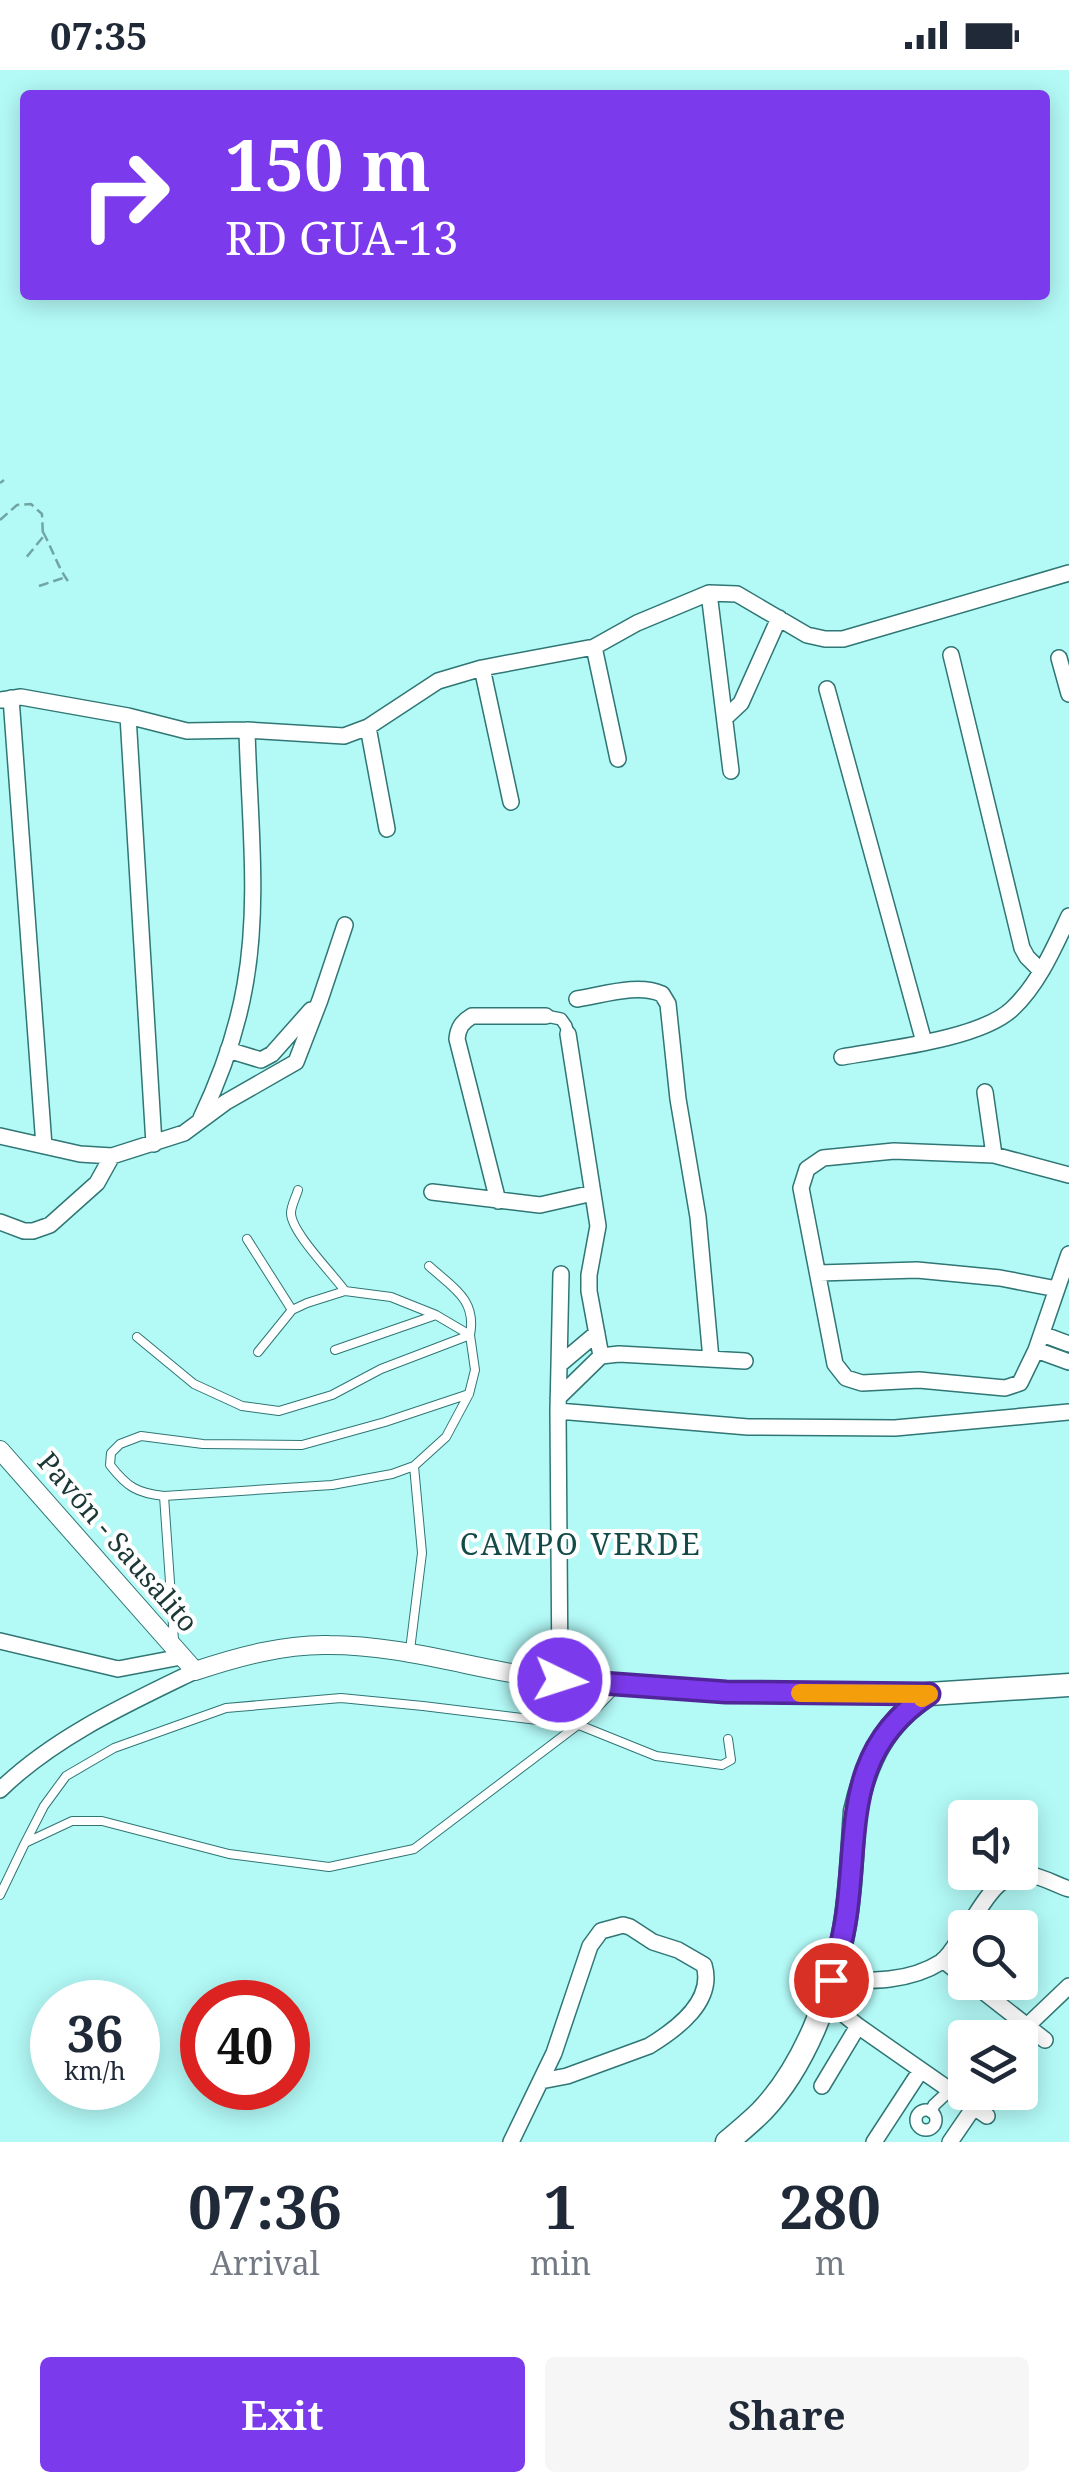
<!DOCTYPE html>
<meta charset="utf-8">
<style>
body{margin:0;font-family:"Noto Serif",serif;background:#f6f6f7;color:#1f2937;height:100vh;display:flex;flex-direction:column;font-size:38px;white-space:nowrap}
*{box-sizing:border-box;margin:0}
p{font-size:32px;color:#747a83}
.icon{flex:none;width:55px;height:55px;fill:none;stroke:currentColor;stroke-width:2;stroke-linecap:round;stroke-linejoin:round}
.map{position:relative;height:2072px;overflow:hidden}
.sheet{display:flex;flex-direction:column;background:#fff;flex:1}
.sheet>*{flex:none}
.banner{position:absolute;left:20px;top:20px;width:1030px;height:210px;border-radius:10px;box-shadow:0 5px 25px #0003;background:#7c3aed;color:#fff;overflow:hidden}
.controls{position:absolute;left:948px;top:1730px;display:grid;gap:20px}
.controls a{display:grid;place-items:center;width:90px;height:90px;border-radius:10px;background:#fff;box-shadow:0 5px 25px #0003;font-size:50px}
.speed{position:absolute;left:30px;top:1910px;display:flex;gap:20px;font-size:50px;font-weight:700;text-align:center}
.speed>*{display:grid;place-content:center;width:130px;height:130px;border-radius:50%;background:#fff;box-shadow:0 5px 25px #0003;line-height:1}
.speed small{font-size:25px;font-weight:400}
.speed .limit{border:15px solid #d22;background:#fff;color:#111}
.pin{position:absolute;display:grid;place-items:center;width:85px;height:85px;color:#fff;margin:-42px;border:5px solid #fff;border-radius:50%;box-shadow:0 2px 10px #0007}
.me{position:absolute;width:110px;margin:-55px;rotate:94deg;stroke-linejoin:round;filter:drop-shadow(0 0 8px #0008)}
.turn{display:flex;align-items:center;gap:35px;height:210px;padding:0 40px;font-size:45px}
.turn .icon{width:130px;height:130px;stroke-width:2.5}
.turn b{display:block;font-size:70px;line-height:85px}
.eta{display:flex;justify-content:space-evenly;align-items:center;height:170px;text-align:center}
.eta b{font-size:60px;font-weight:700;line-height:70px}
.cta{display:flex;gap:20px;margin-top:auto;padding:20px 40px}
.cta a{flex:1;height:115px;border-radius:10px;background:#7c3aed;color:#fff;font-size:40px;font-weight:700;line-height:115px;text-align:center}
.cta a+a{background:#f6f6f7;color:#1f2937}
.status{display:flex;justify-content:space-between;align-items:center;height:70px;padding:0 50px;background:#fff;direction:ltr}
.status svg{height:28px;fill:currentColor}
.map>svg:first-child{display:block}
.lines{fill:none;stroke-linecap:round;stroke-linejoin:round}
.service-casing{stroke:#2f7674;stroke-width:10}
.pedestrian-casing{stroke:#2f7674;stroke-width:14}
.minor-casing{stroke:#2f7674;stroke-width:18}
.tertiary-casing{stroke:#2f7674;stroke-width:20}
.primary-casing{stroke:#2f7674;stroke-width:25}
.path{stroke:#70a5a3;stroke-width:2.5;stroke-dasharray:10 5;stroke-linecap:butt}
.service{stroke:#fff;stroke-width:8}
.pedestrian{stroke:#fff;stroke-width:11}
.minor{stroke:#fff;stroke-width:15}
.tertiary{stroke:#fff;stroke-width:18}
.primary{stroke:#fff;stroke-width:22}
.route-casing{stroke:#51269a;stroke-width:25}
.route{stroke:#7c3aed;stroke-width:18}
.slow{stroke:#f59e0b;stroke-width:18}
.labels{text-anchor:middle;stroke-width:8;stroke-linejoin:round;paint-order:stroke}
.street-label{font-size:28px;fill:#1b3837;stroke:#fff}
.neighbourhood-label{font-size:30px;letter-spacing:2.5px;fill:#134b49;stroke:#fff}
</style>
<div class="status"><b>07:35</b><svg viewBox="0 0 49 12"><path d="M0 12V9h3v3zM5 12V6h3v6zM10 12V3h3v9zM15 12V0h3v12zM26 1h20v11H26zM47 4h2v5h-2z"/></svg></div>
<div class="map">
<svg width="1069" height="2072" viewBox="0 0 1069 2072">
<rect width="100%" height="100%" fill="#b3faf7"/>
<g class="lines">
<defs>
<path id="service" d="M298 1120C296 1127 291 1136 291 1143 291 1162 333 1204 345 1221
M247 1169 292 1240
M137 1267 194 1314 242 1336 279 1341 332 1325 381 1299 470 1265C477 1229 452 1217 429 1196
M335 1280 436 1245
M164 1426C137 1423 127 1417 110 1395L111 1383 120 1374 141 1366 203 1374 302 1375 385 1352 469 1324
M174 1570 164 1426 332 1415 392 1404 414 1396 446 1367 469 1324 475 1300 470 1265 436 1245 391 1227 345 1221 307 1233 292 1240 258 1282
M410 1580 422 1483 414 1396
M25 1773 44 1736 66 1706 114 1678 226 1638 341 1628 423 1636 579 1655 656 1686 722 1695 731 1690 728 1669
M0 1825 25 1773 72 1751H102L229 1784 329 1797 414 1779 587 1648 616 1618"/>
<path id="pedestrian" d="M546 946 561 949 566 956 568 964
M916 2050a10 10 0 1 1 20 0a10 10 0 1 1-20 0Z
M931 2042 934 2035 950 2020"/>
<path id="minor" d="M709 523 731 701
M594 577 618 689
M951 585 1022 878 1027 887 1040 900
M1059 588 1069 624
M482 598 511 732
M827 619 924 972
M11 628 44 1076
M0 630 21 627 128 646 187 661 247 660 344 666 368 657 438 611 482 598 594 577 637 553 709 523 737 524 807 565 825 569H843L1069 503
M128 646 154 1074
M725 648 741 633 779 548
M368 657 387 759
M577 929C603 925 638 913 662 924L668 934 678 1029 698 1147 711 1289
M568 964 598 1156 589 1205V1221L601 1286
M228 980 261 990 272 984 311 940
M842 987C887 979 980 969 1012 939 1038 915 1054 878 1069 846
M985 1022 994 1085
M201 1048C221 1006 237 961 245 915 260 832 249 744 247 660
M0 1066 80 1084 112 1086 184 1063 226 1032 296 992 320 930 345 855
M1069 1105 994 1085 894 1081 823 1088 807 1099 801 1118 835 1294 846 1308 862 1313 919 1310 1005 1318 1020 1313 1036 1280 1069 1184
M432 1122 540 1135 593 1123
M498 1131 457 969C458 958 462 952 472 946H546
M0 1152 24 1161H33L50 1155 97 1113 112 1086
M819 1203 917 1200 1000 1208 1057 1219
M1042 1264 1069 1274
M1036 1280 1069 1292
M559 1295 597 1263
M558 1328 601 1286 619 1284 745 1291
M558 1341 748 1357 895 1358 1069 1342
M0 1571 118 1599 181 1587
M560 1610 558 1341 561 1204
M0 1720C54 1667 127 1634 195 1601
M967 1858C983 1835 998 1799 1031 1805 1043 1807 1057 1815 1069 1819
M943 1890 965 1908
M831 1910C868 1911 908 1913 941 1892 951 1885 958 1870 965 1860
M971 1912 1045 1970
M825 1929 858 1956 987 2046
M1027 1956 1069 1916
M822 2016 858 1956
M511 2072 554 1983 590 1876 601 1861 623 1855 630 1857 653 1872 678 1880 704 1895C715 1931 677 1959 649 1976L567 2006 541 2011
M874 2072 921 2000
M950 2072 974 2037"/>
<path id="tertiary" d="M0 1380 195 1601C237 1587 284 1574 329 1575 408 1575 485 1603 563 1611 685 1622 806 1623 929 1624"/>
<path id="primary" d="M727 2072C739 2062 751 2052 762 2041 804 1997 832 1924 843 1865 851 1824 852 1782 855 1741 867 1690 884 1653 929 1624L1069 1615"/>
</defs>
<use href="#service" class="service-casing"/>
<use href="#pedestrian" class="pedestrian-casing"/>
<use href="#minor" class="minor-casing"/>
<use href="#tertiary" class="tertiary-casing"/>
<use href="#primary" class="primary-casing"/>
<path class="path" d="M0 413 4 410
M0 450 17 435 31 434 42 444 43 467 25 489
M43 462C53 480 58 499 71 515
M39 516 63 508"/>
<use href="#service" class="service"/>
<use href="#pedestrian" class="pedestrian"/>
<use href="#minor" class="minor"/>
<use href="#tertiary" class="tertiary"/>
<use href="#primary" class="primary"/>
</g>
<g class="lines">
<defs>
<path id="route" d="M560 1610 726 1622 929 1624C845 1678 858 1756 847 1841 844 1865 838 1887 831 1910"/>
</defs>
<use href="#route" class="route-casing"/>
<use href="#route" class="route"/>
<path class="slow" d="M800 1623 929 1624 922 1628"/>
</g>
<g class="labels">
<g class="street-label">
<text transform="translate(118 1472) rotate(49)" y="10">Pavón - Sausalito</text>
</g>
<g class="neighbourhood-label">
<text x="581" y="1485">CAMPO VERDE</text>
</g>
</g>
</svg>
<div class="controls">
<a><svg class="icon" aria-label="sound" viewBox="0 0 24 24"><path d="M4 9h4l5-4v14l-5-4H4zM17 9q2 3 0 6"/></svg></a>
<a><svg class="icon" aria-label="search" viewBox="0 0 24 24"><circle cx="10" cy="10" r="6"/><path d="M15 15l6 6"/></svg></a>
<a><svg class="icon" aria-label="layers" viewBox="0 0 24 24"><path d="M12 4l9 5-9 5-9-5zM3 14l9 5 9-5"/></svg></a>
</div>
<div class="speed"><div>36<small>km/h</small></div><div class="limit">40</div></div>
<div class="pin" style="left:831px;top:1910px;background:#d93025"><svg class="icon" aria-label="arrive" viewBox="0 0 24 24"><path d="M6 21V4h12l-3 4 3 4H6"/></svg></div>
<svg class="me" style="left:560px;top:1610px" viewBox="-20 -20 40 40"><circle r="17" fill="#7c3aed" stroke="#fff" stroke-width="3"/><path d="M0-11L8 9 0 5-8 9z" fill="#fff"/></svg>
<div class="banner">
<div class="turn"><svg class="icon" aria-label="right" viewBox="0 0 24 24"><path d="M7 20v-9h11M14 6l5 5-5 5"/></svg><div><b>150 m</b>RD GUA-13</div></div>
</div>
</div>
<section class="sheet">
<div class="eta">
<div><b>07:36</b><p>Arrival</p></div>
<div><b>1</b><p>min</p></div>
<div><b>280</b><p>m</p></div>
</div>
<div class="cta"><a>Exit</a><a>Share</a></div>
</section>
